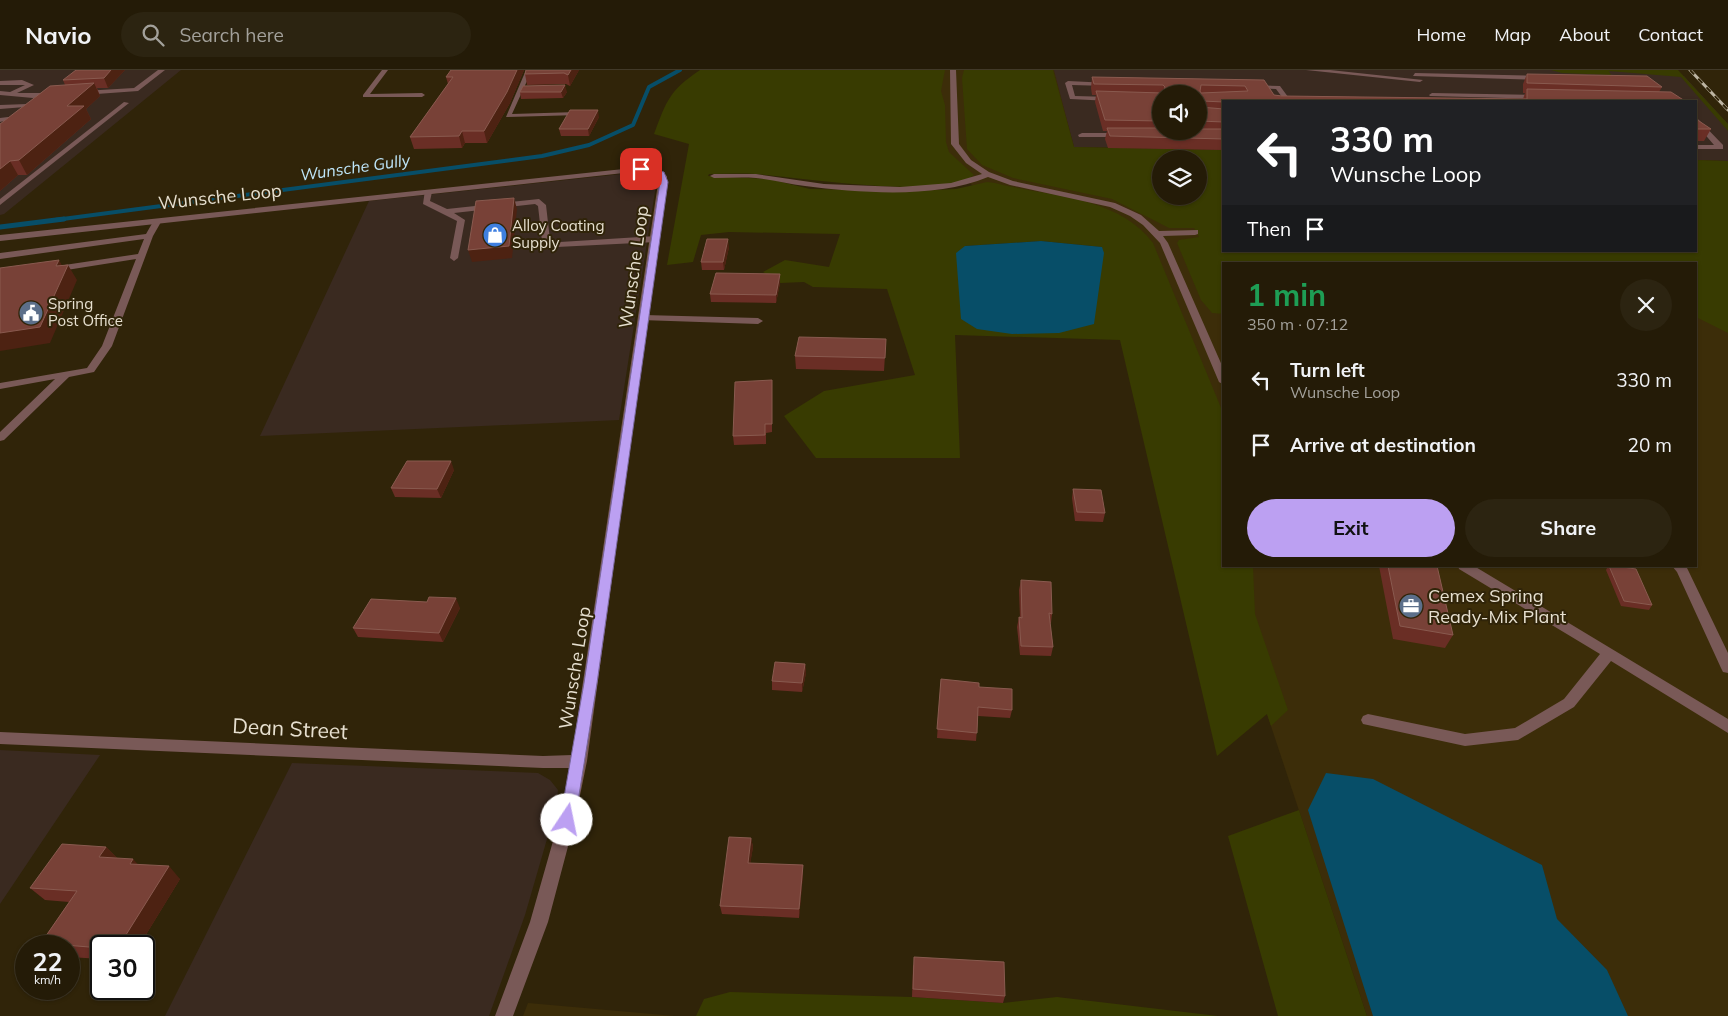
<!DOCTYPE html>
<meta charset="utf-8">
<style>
body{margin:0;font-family:Mulish,sans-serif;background:#2c2411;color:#f1f3f6;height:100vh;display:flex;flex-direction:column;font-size:19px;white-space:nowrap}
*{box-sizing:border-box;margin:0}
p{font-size:16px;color:#a3a19b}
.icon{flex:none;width:28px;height:28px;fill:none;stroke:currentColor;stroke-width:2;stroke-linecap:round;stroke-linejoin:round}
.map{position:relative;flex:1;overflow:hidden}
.panel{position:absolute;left:1222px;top:192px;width:475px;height:305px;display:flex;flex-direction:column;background:#241b07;border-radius:0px;box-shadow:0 1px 4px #0004,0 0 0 1px #413928}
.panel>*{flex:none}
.hud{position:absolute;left:1222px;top:30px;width:475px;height:152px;border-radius:0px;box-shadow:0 1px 4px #0004,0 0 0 1px #413928;background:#202124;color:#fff;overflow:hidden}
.tools{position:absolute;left:1152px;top:15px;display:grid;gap:10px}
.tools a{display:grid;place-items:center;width:55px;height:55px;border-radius:50%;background:#241b07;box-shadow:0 1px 4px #0004,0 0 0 1px #413928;font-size:25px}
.speed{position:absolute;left:15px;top:865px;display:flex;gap:10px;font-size:25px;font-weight:700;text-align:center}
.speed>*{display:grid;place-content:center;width:65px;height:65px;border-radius:50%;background:#241b07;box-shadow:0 1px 4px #0004,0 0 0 1px #413928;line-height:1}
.speed small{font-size:12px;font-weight:400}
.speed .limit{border:2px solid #111;border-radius:8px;background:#fff;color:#111}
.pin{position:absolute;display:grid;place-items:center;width:42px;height:42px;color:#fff;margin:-21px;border-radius:10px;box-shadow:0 2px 8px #0006}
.me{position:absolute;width:55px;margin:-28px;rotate:11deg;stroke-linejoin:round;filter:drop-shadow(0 0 4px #0008)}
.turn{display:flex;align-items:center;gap:18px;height:105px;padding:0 25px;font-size:22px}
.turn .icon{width:65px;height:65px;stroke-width:2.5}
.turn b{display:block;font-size:35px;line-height:42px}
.then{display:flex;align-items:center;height:48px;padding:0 25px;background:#0003;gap:10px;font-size:19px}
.round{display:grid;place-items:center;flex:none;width:52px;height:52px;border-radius:26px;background:#2c2411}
.head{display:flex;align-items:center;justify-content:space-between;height:85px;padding:0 25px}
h1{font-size:30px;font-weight:700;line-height:38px;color:#1e9e55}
.cta{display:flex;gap:10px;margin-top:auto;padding:10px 25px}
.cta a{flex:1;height:58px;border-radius:30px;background:#bca0f2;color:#111;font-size:20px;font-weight:700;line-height:58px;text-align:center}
.cta a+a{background:#2c2411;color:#f1f3f6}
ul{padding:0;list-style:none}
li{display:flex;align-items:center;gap:15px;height:65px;padding:0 25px}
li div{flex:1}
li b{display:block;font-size:19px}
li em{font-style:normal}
header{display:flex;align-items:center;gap:30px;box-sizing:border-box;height:70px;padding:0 25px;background:#241b07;border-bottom:1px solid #413928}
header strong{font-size:24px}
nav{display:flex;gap:28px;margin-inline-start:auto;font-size:18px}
.search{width:350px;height:45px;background:#2c2411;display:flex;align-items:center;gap:12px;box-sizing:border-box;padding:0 18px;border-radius:28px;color:#a3a19b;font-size:19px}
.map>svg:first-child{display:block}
.commercial{fill:#3a2a20;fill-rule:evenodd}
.built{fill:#3c2d09;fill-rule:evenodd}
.green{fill:#383b01;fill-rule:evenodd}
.water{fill:#074e68}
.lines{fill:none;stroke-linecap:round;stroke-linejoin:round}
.stream-far1{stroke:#074e68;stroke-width:4}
.stream{stroke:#074e68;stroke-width:5}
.service{fill:#795957;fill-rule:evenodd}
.minor{fill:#795957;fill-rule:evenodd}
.rail-casing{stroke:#bcb4a2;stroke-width:3}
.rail{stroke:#302409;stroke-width:2;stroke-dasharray:6;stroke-linecap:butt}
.wall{fill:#6a2e25;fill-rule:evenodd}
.shaded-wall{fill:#4d2212}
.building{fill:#784137;stroke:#895a4f;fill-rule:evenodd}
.route{fill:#bca0f2;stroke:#7a689d}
.labels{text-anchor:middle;stroke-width:4;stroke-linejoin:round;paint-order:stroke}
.far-poi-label{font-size:15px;fill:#e7e0d0;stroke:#302409;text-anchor:start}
.far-water-label{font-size:16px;font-style:italic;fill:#bee6fa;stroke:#302409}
.street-label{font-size:18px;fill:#e7e0d0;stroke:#302409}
.poi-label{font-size:18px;fill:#e7e0d0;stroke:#302409;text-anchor:start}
.near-street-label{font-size:21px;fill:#e7e0d0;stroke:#302409}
</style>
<header>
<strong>Navio</strong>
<div class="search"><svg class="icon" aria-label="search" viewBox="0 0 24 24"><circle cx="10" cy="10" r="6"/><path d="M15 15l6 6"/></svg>Search here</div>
<nav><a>Home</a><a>Map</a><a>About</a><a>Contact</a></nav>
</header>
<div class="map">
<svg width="1728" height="946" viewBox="0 0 1728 946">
<rect width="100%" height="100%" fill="#302409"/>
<path class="commercial" d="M0 0H181L4 144 0 145Z
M1053 0H1615L1684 6 1728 54V91L1696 90V31H1224V80L1074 77ZM1161 24H1199V61H1161Z
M640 102 653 106 657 109 619 350 260 366 369 131Z
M0 680 100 685 0 834Z
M292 693 538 703 550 710 558 720 556 738 525 845 489 946H165Z"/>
<path class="built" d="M898 0H1054L1074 77 1224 80V181H1696V90L1728 91V946H1367L1267 644 1122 160 987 126 938 90ZM1161 89H1199V126H1161ZM1224 194H1696V496H1224Z
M528 933 675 946H523Z"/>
<path class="green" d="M700 0H945L941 21 945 35 946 72 949 82 974 105C943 131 798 107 755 104 740 103 724 104 709 104L708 106 769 109 810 119 915 121 956 119 987 112 995 113C1048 127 1117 125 1153 173L1224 345V496H1253L1255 544 1288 640 1271 656 1267 644 1217 686 1120 270 955 265 960 388H816L784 346 824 321 915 305 887 219 813 217 804 212 780 213 763 202 785 190 829 197 840 164 729 162 701 165 693 192 667 195 689 74 654 64C667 30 669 21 700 0ZM1041 171 1102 177 965 176Z
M964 0H1053L1074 77 1224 80V181H1696V90L1728 91V263L1696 247V194H1224V244L1212 243 1201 230 1177 173 1179 170 1199 167 1194 158H1169L1112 129 1013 108 982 95 967 79 962 8ZM1161 89H1199V126H1161Z
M1551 0H1678L1728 54V61L1681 7 1609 1 1611 5 1562 3Z
M1299 740 1367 946H1278L1228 766Z
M730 922 912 927 1003 933 1057 927 1218 946H696L704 929Z"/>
<path class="water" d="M1041 171 1102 177 1104 183 1094 254 1059 263 1012 264 977 259 961 249 956 183 965 176Z
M1326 703 1373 709 1542 795 1557 849 1607 900 1628 946H1373L1308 740Z"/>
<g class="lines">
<path class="stream-far1" d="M55 150 542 86 589 75 633 55 649 17 680 0"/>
<path class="stream" d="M0 157 64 149"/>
<path class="service" d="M158 0H165L138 21 83 25 80 23 83 21 134 18Z
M382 0H388L370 24 422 23 425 25 422 27H363V25Z
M526 0H532L512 44 577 42 580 44 579 45 506 47Z
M950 0H956L959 74 971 90 989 102 1013 111 1115 133 1141 145 1159 161 1198 160V164L1195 165 1163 166 1168 173 1224 300V315L1219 312 1160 173 1143 155 1130 146 1110 137 1010 115 988 107C936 129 861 123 805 116 789 114 773 110 756 108 742 107 728 108 714 108L710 106 714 104H756L824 114 900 117 951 113 982 104 966 93 951 74Z
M1306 0H1330L1423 10 1420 12Z
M1415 3 1543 6 1546 8 1543 10 1413 6Z
M22 10 34 15 17 23H53L56 25 33 28 0 25V21L10 22 25 15H0V11Z
M1068 11 1109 13 1107 16 1072 15 1075 26 1111 27 1114 29 1111 31 1070 29 1065 13Z
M1252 15 1280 16 1291 31H1285L1276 19 1250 18Z
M1432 23 1541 25 1544 27 1541 29 1430 26 1429 25Z
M124 32 129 33 0 135V129Z
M27 34 28 35 25 37 0 39V35Z
M1696 47 1723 75V79H1696V75H1714L1696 54Z
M0 48 8 47 11 49 0 52Z
M1082 63H1122L1126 65 1122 67H1079L1078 65Z
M425 120 432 122 430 131 447 139 539 129 546 135 550 170 560 172 656 166 660 169 656 172 557 177 542 171 538 136 535 134 454 143 465 150 458 188 454 191 450 188 457 151 423 134Z
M154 150 161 152 153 166 112 276 94 302 69 307 4 370 0 371V362L55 309 0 319V313L87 298 102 276 136 189 54 202 51 201V197L138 184 144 169 0 189V183L146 164Z
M644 245 758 248 763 251 758 254 641 250 639 248Z
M1458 496H1474L1728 649V663L1611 591 1574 637 1518 670 1465 676 1363 654 1361 650 1363 646 1368 644 1465 664 1515 658 1564 629 1600 584 1459 499Z
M1672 496H1686L1688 500 1728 583V603L1723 602 1721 598 1677 502Z"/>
<path class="minor" d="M633 98H650L667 106 587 691 575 750 548 852 513 946H495L530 852 559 750 570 698H543L0 674V662L543 686 572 685 659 107 649 102H633L0 171V165Z"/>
<defs>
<path id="rail" d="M1690 0 1728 40"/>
</defs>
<use href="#rail" class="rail-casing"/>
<use href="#rail" class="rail"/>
</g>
<path class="wall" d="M125 0 108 18H97L100 26 86 39 91 49 27 105H18L0 121V54L65 15 63 10Z
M451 0H524L510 33 487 73H465L462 78 414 79 410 67 448 14 446 7Z
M579 0 570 16 566 14 527 15 525 4Z
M1527 4 1662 17 1659 22 1685 31H1224V80L1108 78 1105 69 1107 61H1103L1095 32 1096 25H1092L1091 18 1092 7 1264 10 1274 25 1282 26 1523 29 1525 23H1523V14ZM1161 24H1199V61H1161Z
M520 22H567L563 28 521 29Z
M599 47 589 66H561L559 59Z
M1696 49 1711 59 1704 71H1696Z
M729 177 724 200H702L701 192Z
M780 204V213L776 233 711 232 710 224Z
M886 269 884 301 796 299 795 286Z
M772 319V362L766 363V374L734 375 733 366Z
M454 400 441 428 395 427 391 418Z
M1073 419 1105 443 1103 452 1075 451 1072 428Z
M1379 496H1437L1453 565 1445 578 1393 569Z
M1608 496H1616L1652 535 1649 540 1621 536 1606 500Z
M1021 510 1052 544 1051 553H1050L1053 577 1051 586 1020 585 1017 557 1019 547 1020 548 1019 520Z
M427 532 460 538 443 572 358 567 353 558Z
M805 594 806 603 802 622 772 620V611Z
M941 609 979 617 1012 640 1010 648 978 646 976 671 937 668Z
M751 768 753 777 750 793 803 795V804L799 848 722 844 720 836Z
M106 777 117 788 180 809 139 876H101V889L69 887V876H45L41 873 69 832 45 830 30 818Z
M913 895 1005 926 1003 933 912 927Z"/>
<path class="shaded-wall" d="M111 0H125L108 18 104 8Z
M517 0H524L510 33 487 73 484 61Z
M571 0H579L570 16 568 5Z
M94 13 100 26 86 39 91 49 27 105 19 90 67 36Z
M565 15 567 22 563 28 561 22Z
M598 40 599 47 589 66 588 59Z
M462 61 465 73 462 78 459 66Z
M10 91 18 105 0 121V99Z
M514 128 517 139 512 188 472 192 468 180Z
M728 169 729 177 724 200 723 192Z
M59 190 65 201 68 195 77 210 50 273 0 281V263L56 196Z
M780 204V213L776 233V225Z
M451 391 454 400 441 428 437 419Z
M456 528 460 538 443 572 439 563Z
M805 594 806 603 802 622V613Z
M751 768 753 777 749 802 748 793Z
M106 777 119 790 99 787Z
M133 789 145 802 130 794Z
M803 795V804L799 848V839Z
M169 796 180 809 139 876H119Z"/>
<path class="building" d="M76 0H111L104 8 63 10Z
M451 0H517L507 22 484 61H462L459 66 410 67 453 7H446Z
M526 0H571L568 5 564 3 525 4Z
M1527 4 1647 6 1662 17 1527 13Z
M1092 7 1264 10 1274 25 1282 26 1527 29V19L1671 22 1685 31H1224V32L1202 31 1200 37 1224 39V52L1199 51V24H1161V51L1105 50 1096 21 1163 23 1165 17 1163 15 1094 14ZM1201 15 1245 16 1248 21 1201 23 1200 21Z
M94 13 67 36H84L19 90 10 91 0 99V54L50 16Z
M565 15 561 22H520L523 16Z
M570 40H598L588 59H559Z
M1696 49 1711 59H1696Z
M1107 58H1161V61H1199V59H1224V69L1110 66Z
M514 128 509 176 468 180 476 131Z
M707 169H728L723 192H701Z
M59 190 56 196 68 195 40 257 0 263V198Z
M716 203 780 204 776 225 710 224Z
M799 267 886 269 885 288 795 286Z
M772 310V354H765V365L733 366 735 312Z
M407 391H451L437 419 391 418Z
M1073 419 1101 420 1105 443 1077 442Z
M1388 496H1437L1453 565 1400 556Z
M1609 496H1616L1636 499 1652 535 1624 531Z
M1021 510 1051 512 1052 544 1049 543 1053 577 1021 576 1019 547 1022 548Z
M429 527 456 528 439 563 353 558 371 529 427 532Z
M775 592 805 594 802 613 772 611Z
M941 609 979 613V617L1012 619V640L978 637 977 663 937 659Z
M729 767 751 768 748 793 803 795 799 839 720 836Z
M62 774 106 777 99 787 133 789 130 794 169 796 119 876H101V878L41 873 77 821 30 818Z
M914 887 1004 892 1005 926 913 919Z"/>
<path class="route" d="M641 97 664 102 668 112 597 613 575 750 572 754 567 756 562 754 560 750 584 613 660 112 658 105 639 101Z"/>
<defs>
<symbol id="shop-disc" viewBox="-11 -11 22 22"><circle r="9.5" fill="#3f7fe0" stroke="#302409"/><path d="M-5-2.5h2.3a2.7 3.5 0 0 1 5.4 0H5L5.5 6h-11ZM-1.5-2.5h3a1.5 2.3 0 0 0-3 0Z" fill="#fff"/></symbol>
<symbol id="civic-disc" viewBox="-11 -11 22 22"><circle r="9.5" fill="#5c6f8a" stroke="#302409"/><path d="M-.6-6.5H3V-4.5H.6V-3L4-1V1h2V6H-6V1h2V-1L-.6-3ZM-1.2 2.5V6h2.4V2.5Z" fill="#fff"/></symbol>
<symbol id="office-disc" viewBox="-11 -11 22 22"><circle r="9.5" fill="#5c6f8a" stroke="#302409"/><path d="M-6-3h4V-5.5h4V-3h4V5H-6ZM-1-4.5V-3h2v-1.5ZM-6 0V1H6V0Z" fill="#fff"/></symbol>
</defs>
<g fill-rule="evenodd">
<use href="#shop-disc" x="481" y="151" width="28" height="28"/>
<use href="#civic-disc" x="17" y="229" width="28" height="28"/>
<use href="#office-disc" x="1397" y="522" width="28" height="28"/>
</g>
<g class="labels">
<g class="far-poi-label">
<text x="512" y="161">Alloy Coating<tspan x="512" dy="17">Supply</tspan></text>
<text x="48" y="239">Spring<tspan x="48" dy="17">Post Office</tspan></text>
</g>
<g class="far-water-label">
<text transform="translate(355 97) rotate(-8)" y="6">Wunsche Gully</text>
</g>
<g class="street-label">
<text transform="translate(220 127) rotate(-6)" y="6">Wunsche Loop</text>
<text transform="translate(634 197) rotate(-82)" y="6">Wunsche Loop</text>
<text transform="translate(575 598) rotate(-81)" y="6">Wunsche Loop</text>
</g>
<g class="poi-label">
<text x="1428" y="532">Cemex Spring<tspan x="1428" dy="21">Ready-Mix Plant</tspan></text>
</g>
<g class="near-street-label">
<text transform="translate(290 659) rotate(3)" y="7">Dean Street</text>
</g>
</g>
</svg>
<div class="tools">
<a><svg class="icon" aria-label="sound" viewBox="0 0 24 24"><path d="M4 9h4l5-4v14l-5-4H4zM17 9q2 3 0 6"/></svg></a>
<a><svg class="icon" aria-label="layers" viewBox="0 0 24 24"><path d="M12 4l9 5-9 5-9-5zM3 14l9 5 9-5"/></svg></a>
</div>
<div class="speed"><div>22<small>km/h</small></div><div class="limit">30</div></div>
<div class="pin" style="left:641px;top:99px;background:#d93025"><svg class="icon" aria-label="arrive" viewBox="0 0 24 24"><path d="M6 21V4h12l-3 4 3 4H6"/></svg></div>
<svg class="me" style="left:567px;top:750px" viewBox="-20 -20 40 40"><circle r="19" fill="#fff"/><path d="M0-13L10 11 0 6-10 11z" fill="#bca0f2"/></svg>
<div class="hud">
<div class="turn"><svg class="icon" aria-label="left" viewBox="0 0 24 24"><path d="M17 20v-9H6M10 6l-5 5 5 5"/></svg><div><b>330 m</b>Wunsche Loop</div></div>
<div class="then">Then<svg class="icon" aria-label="arrive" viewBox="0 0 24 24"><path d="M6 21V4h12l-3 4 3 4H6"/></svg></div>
</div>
<section class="panel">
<div class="head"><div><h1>1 min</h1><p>350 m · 07:12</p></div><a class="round"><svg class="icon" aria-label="close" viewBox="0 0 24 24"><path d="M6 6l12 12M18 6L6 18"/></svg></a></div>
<ul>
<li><svg class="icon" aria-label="left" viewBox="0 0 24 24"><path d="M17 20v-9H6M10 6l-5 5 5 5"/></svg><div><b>Turn left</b><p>Wunsche Loop</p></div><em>330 m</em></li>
<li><svg class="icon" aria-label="arrive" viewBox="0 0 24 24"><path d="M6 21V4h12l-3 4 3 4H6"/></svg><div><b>Arrive at destination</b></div><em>20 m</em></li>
</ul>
<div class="cta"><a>Exit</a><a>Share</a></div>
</section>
</div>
